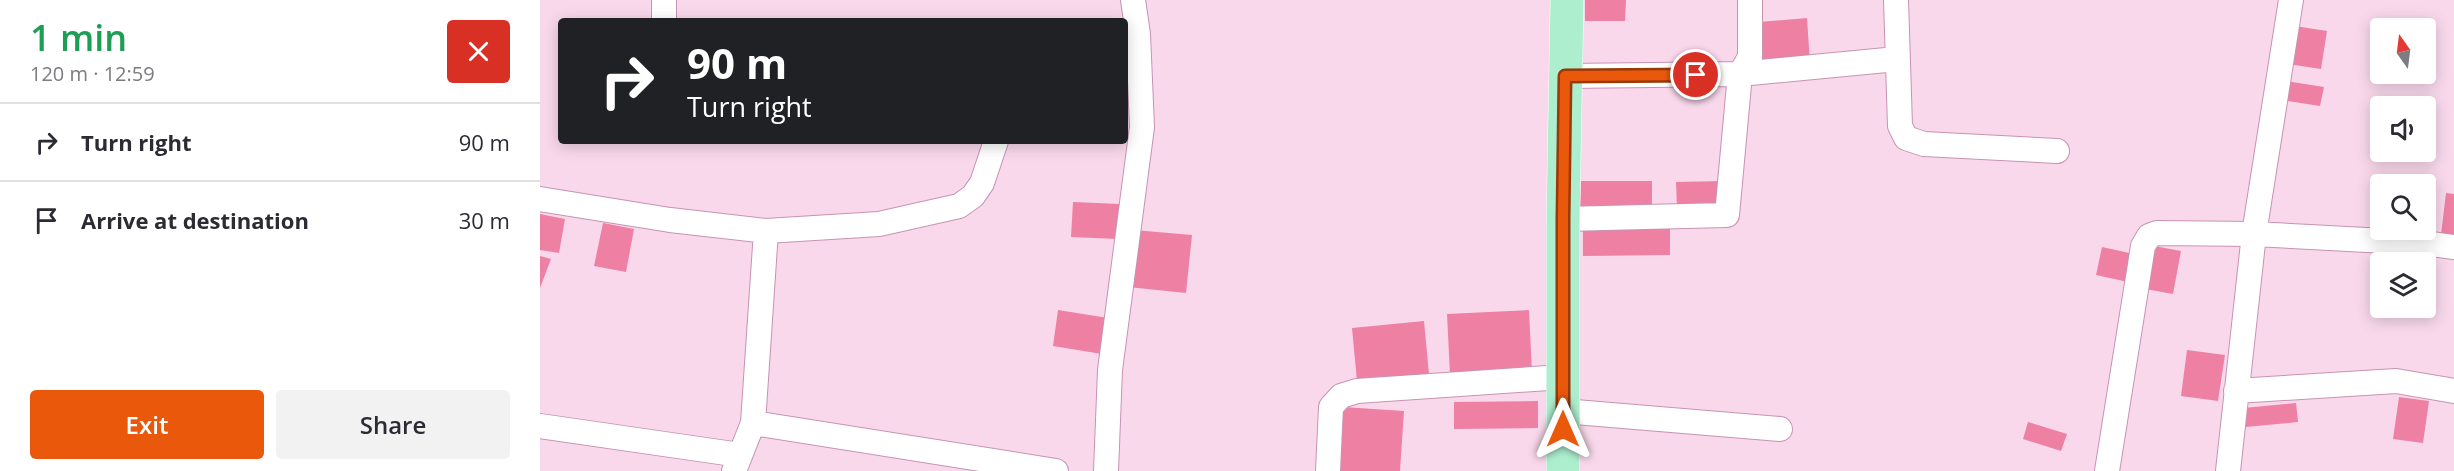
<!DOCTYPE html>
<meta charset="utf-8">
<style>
body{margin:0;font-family:"Open Sans",sans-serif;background:#f2f2f3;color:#2b2b33;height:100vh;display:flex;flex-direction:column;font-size:22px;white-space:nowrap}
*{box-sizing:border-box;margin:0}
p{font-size:20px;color:#7c7c81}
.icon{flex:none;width:33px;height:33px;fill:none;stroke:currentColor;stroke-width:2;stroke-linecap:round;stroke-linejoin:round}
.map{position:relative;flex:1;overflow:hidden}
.details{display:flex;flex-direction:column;background:#fff;width:540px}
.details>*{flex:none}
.guide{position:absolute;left:18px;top:18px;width:570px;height:126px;border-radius:6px;box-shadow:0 3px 15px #0003;background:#202124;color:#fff;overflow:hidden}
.needle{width:39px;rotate:346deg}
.fabs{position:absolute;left:1830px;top:18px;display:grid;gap:12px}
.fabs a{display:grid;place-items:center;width:66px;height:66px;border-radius:6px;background:#fff;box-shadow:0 3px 15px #0003;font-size:30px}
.pin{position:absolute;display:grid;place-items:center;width:51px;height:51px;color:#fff;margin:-26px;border:3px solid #fff;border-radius:50%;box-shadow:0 2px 6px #0007}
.me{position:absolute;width:66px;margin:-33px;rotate:0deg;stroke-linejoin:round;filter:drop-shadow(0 0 4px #0008)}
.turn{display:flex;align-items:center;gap:21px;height:126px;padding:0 30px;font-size:27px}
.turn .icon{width:78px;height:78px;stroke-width:2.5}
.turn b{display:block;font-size:42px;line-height:51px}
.round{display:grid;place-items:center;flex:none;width:63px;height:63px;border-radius:6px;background:#f2f2f3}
.summary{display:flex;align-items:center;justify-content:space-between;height:102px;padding:0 30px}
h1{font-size:36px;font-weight:600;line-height:45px;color:#1e9e55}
.button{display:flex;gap:12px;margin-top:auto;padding:12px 30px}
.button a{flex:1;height:69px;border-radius:6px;background:#ea580c;color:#fff;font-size:24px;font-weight:600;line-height:69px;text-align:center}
.button a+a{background:#f2f2f3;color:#2b2b33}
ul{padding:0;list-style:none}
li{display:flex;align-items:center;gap:18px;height:78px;padding:0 30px;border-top:2px solid #e1e1e2}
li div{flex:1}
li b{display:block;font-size:22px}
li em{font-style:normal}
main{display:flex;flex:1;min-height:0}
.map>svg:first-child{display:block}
.building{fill:#ed80a3}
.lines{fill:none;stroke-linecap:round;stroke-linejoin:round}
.street-casing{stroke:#c793b4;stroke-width:26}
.primary-casing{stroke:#fff;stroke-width:34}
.street{stroke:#fff;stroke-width:24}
.primary{stroke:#aceecd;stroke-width:33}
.route-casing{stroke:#983908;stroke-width:15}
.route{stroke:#ea580c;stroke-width:10}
</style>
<main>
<section class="details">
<div class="summary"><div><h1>1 min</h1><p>120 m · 12:59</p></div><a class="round" style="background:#d93025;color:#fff"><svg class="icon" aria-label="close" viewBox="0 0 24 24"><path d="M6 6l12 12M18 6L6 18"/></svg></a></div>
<ul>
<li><svg class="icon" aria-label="right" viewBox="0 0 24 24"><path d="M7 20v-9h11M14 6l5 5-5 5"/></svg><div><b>Turn right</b></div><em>90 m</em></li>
<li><svg class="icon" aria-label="arrive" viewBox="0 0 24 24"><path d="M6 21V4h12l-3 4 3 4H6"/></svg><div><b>Arrive at destination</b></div><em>30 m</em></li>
</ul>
<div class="button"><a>Exit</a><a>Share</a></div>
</section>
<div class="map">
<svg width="1914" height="471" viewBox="0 0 1914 471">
<rect width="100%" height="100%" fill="#f9d8ec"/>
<path class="building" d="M1045 0H1086L1085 21H1045Z
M1267 18 1270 63 1222 67 1219 22Z
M1755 26 1787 31 1781 69 1748 64Z
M1746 81 1784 87 1780 106 1742 100Z
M1041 181H1112V208H1040Z
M1184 181 1185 206 1137 207 1136 182Z
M1906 193 1914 194V236L1901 235Z
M533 202 580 204 578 239 531 237Z
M0 214 25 219 19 253 0 250Z
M63 223 94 229 86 272 54 266Z
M1130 224V255L1043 256V225Z
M594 230 652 235 646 293 588 287Z
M1609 245 1641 251 1633 294 1600 288Z
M1562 247 1594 254 1588 282 1556 275Z
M0 256 11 259 0 288Z
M518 310 568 318 562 354 513 346Z
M989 310 992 372 910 375 907 314Z
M884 321 889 374 817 381 812 328Z
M1647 350 1685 355 1678 401 1641 396Z
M1859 397 1889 401 1883 443 1853 439Z
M998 401V428L914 429V402Z
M1756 403 1758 422 1706 427 1704 408Z
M803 407 864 411 860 471H799Z
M1488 422 1527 434 1521 451 1483 439Z"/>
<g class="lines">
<defs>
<path id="street" d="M1356 0 1360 126 1366 138 1384 144 1517 151
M124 21V0
M1025 76 1200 74 1357 59
M0 199 130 220 226 231 339 224 419 206 433 196 442 183 456 141
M1023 219 1187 215 1200 74 1210 57V0
M1696 391 1856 381 1914 391
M1023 411 1240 429
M213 423 516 471
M0 426 200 455
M194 471 213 423 226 231
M566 471 570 370 602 127 598 34 593 0
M788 471 791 407 801 396 817 391 1023 377
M1567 471 1603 246 1609 236 1617 233 1714 234 1884 243 1914 247
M1688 471 1714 234 1751 0"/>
<path id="primary" d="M1023 471V219L1027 0"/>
</defs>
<use href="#street" class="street-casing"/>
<use href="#primary" class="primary-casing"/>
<use href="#street" class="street"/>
<use href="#primary" class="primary"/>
</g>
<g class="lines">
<defs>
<path id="route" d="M1023 429V219L1025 76 1156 75"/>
</defs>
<use href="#route" class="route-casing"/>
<use href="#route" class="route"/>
</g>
</svg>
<div class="fabs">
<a><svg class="needle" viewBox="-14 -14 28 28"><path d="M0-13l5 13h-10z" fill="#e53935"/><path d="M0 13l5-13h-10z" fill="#7c7c81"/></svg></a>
<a><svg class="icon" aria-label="sound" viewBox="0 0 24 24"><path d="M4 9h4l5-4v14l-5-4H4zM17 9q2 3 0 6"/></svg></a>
<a><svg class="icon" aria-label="search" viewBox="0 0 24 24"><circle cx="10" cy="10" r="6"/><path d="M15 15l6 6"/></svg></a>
<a><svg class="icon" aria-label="layers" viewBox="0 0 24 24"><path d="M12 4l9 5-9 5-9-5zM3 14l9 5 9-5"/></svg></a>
</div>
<div class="pin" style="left:1156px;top:75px;background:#d93025"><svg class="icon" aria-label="arrive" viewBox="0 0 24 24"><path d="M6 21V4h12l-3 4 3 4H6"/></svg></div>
<svg class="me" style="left:1023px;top:429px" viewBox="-20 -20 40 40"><path d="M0-17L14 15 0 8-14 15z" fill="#ea580c" stroke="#fff" stroke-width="4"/></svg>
<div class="guide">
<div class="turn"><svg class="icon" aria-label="right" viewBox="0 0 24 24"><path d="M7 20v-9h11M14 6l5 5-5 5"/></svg><div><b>90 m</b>Turn right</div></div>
</div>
</div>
</main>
